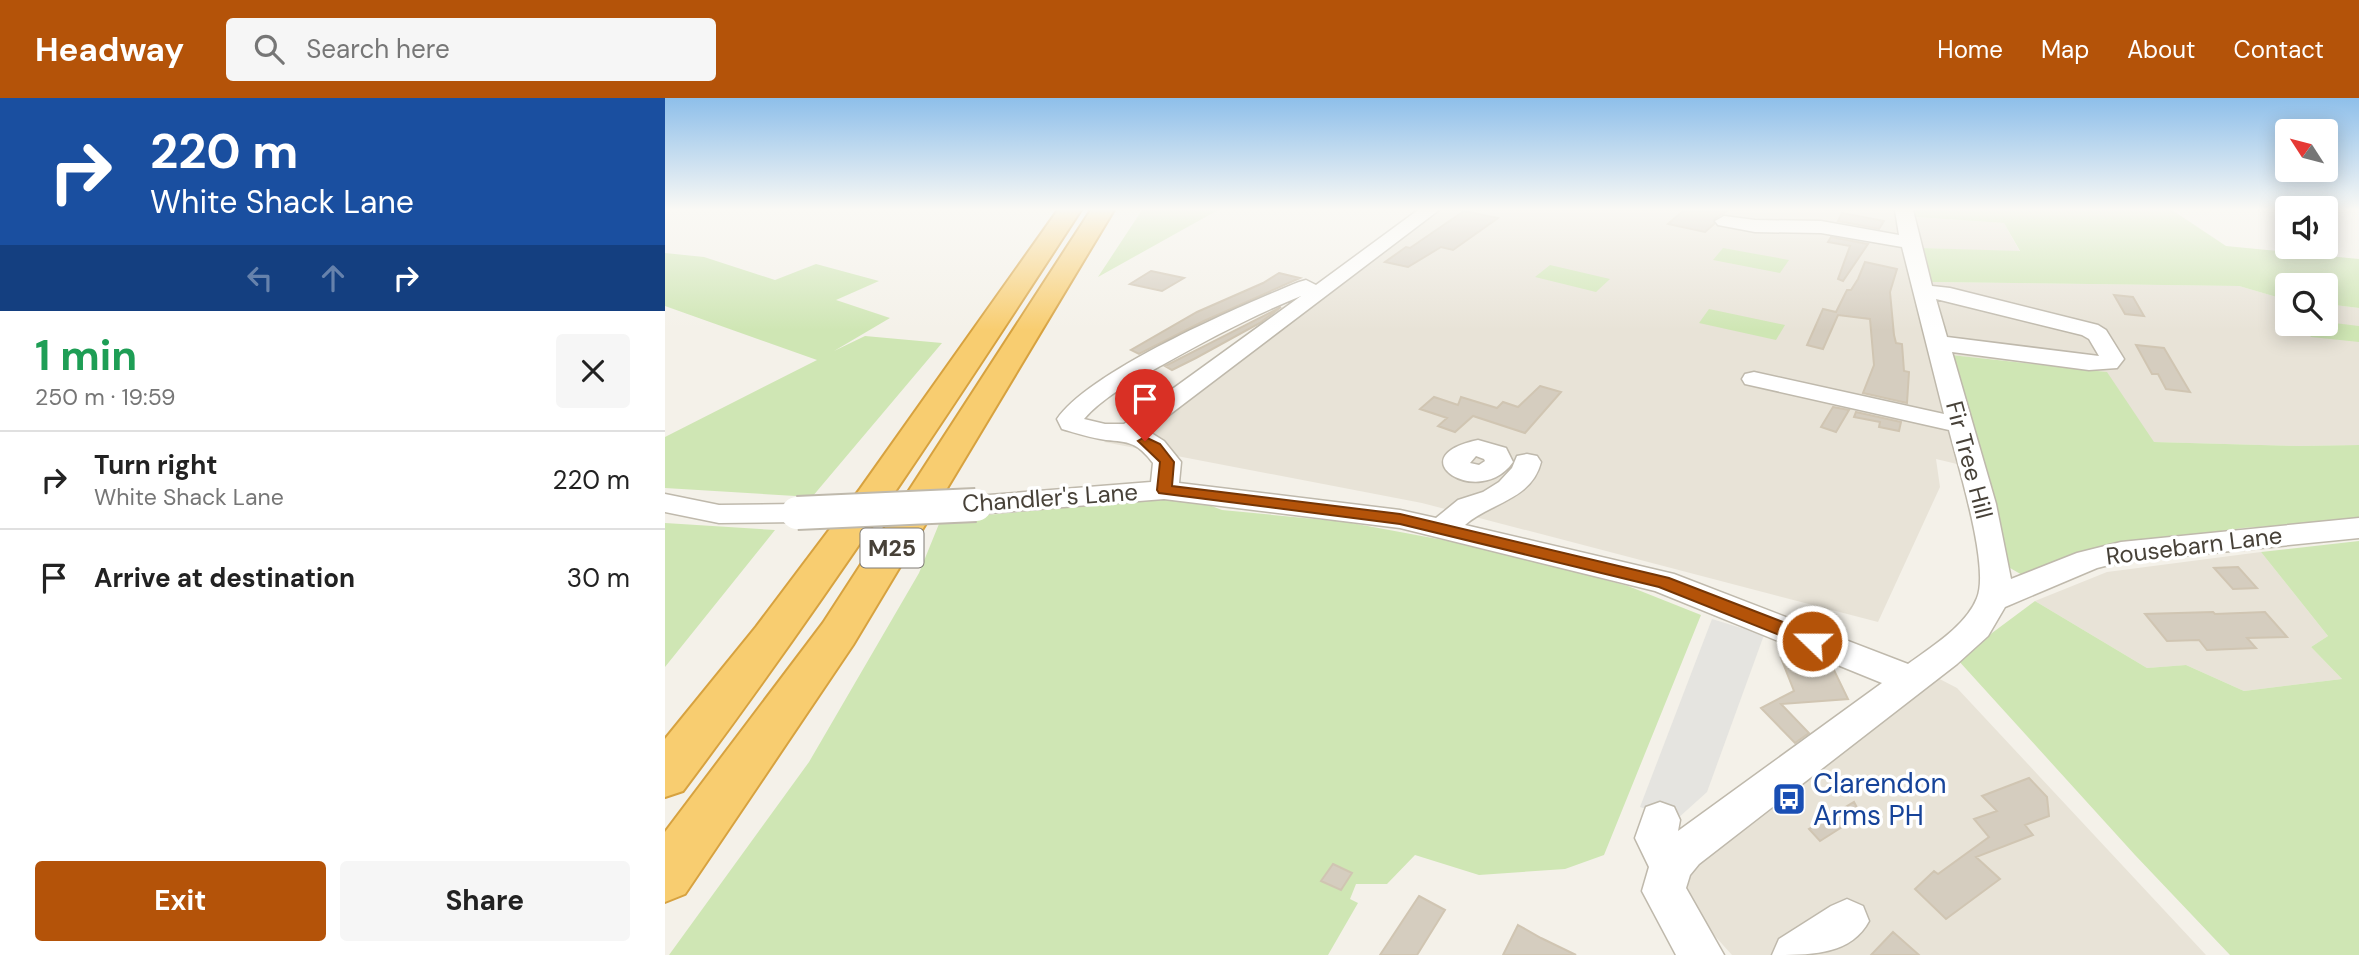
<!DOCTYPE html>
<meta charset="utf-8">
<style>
body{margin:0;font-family:"DM Sans",sans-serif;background:#f6f6f6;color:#222;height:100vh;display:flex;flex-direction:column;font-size:26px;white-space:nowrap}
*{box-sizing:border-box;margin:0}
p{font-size:23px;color:#767676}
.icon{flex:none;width:38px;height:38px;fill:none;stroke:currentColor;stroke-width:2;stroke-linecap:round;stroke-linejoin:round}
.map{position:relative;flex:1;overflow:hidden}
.sheet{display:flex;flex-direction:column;background:#fff;width:665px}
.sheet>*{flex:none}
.guide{background:#1a4fa0;color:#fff;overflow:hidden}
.needle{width:46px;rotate:306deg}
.buttons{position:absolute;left:1610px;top:21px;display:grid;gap:14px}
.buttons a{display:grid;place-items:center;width:63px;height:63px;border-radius:7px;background:#fff;box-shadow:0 4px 18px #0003;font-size:35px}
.pin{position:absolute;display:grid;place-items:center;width:60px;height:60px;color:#fff;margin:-72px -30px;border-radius:50% 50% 50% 0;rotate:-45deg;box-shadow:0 0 7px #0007}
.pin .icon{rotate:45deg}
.me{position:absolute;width:77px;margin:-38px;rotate:292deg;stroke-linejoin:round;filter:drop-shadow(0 0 5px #0008)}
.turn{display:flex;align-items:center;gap:24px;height:147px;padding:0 35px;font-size:32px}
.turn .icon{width:91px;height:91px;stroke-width:2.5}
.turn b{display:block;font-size:49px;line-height:60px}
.lanes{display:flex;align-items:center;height:66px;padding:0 35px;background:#0003;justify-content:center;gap:35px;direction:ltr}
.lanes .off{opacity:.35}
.round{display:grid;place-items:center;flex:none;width:74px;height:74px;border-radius:7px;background:#f6f6f6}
.summary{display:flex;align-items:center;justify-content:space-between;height:119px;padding:0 35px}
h1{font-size:42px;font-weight:700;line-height:52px;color:#1e9e55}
.action{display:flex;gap:14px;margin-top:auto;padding:14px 35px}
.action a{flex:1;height:80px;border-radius:7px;background:#b45309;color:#fff;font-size:28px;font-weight:700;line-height:80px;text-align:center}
.action a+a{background:#f6f6f6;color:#222}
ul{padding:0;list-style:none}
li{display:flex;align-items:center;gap:21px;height:98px;padding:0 35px;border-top:2px solid #e0e0e0}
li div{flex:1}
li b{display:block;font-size:26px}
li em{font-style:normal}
header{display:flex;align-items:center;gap:42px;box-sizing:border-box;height:98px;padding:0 35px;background:#b45309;color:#fff}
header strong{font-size:33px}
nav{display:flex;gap:38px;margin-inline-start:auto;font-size:24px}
.search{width:490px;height:63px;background:#f6f6f6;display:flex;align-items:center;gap:18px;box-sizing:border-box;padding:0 24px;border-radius:7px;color:#767676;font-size:26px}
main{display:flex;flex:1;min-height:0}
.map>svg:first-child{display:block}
.residential{fill:#e8e3d7}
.green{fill:#cfe6b4}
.parking{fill:#e5e4e0}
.building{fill:#d5cdbf;stroke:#d0c5b2;stroke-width:2}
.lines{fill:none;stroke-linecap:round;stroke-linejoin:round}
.minor-casing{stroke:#bfb9ac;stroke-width:3}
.highway-casing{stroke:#d7a240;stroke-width:4}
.minor{fill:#fff;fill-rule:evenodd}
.highway{fill:#f8cd70;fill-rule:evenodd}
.minor-bridge-casing{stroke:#bfb9ac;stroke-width:36;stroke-linecap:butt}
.minor-bridge{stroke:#fff;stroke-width:32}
.route{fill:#b45309;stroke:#753606;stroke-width:2}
.labels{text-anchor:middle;stroke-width:7;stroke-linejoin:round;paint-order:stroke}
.shield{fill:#fff;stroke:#7e7a74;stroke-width:2}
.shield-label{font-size:23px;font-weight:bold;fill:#474138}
.street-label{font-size:24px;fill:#474138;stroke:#fff}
.near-transit-label{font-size:28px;fill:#164399;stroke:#fff;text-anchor:start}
</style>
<header>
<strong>Headway</strong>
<div class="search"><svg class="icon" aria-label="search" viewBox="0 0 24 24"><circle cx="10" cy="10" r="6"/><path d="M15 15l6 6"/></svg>Search here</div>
<nav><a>Home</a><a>Map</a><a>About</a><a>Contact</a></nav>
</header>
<main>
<section class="sheet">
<div class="guide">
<div class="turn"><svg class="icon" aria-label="right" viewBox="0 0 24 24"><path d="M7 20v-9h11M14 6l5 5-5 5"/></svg><div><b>220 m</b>White Shack Lane</div></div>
<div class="lanes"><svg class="icon off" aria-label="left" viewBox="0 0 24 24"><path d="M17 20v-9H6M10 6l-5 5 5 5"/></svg><svg class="icon off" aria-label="ahead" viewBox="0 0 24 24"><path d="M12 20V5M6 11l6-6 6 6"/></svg><svg class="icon" aria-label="right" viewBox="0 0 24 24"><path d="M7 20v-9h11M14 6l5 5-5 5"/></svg></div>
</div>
<div class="summary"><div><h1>1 min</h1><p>250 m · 19:59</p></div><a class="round"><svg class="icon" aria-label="close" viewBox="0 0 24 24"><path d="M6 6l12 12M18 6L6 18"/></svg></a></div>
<ul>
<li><svg class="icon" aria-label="right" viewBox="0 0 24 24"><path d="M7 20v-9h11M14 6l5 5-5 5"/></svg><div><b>Turn right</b><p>White Shack Lane</p></div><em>220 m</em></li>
<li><svg class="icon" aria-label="arrive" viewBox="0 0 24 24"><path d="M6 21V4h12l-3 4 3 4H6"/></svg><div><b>Arrive at destination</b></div><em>30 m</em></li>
</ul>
<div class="action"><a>Exit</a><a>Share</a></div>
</section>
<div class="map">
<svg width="1694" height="857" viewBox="0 0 1694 857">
<rect width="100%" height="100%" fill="#f4f1e9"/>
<path class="residential" d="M773 112H1233L1292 366 1271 361 1275 389 1213 524 757 405 439 344 592 248Z
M1251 119 1339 125 1355 154 1257 150Z
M1267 184 1574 188 1622 202V226H1661V206L1694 210V347L1634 348 1488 344 1441 274 1286 257Z
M1596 454 1663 538 1646 549 1677 581 1579 593 1521 567 1482 570 1370 503 1442 474Z
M1265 576 1292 590 1541 857H1067L1003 786Z"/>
<path class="green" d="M477 112H553L433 179Z
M1249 112H1507L1561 148 1694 161V210L1661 206V187H1622V202L1574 188 1267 184 1257 150 1355 153 1339 125 1251 119Z
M1058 150 1124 162 1115 175 1048 162Z
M0 155 39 159 110 182 151 166 214 183 171 202 225 220 169 253 200 238 277 245 147 399 0 390V339L152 262 0 208Z
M885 167 945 181 931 194 870 179Z
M1044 211 1120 227 1111 242 1034 225Z
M1661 224 1694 228V244L1646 239 1635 226Z
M1286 257 1442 274 1489 344 1634 348 1694 347V422L1578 430 1421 452 1359 478 1338 466Z
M523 399 557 412 681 424 816 449 963 488 1036 517 939 757 900 771 814 777 750 757 722 786H691L685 801 693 805 663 857H4L144 664 254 475 276 421Z
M0 425 110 432 0 569Z
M1694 443V857H1565L1470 757 1292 561 1370 503 1482 570 1521 567 1579 593 1677 581 1646 549 1663 538 1596 454Z"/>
<path class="parking" d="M1047 521 1099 537 1042 694 1012 721 975 709Z"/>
<path class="building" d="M1019 112H1064L1049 121V126L1040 134 1003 126Z
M799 113 833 120 788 152 776 149 743 169 720 164 741 149 745 150Z
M1177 115 1219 123 1214 131 1173 123Z
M1166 139 1203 146 1178 183 1173 181 1185 148 1163 144Z
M1200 164 1232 171 1225 194 1229 237 1231 245 1237 246 1239 273 1244 274 1242 305 1198 295 1209 267 1205 221 1173 217 1158 251 1142 247 1158 211 1171 214 1182 192H1186L1193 181Z
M486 173 519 180 497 193 465 186Z
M614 175 635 180 539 223 474 256 466 252 532 214 598 185Z
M1449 197 1468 199 1479 218 1460 216Z
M616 209 595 225 531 260 507 272 500 268Z
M1471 247 1499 250 1525 294 1501 291 1493 276H1487Z
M875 288 896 294 860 335 808 318 790 334 773 328 782 320 755 311 769 299 793 307 796 299 832 310 838 304 853 309Z
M1168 309 1184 312 1171 334 1156 329Z
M1191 314 1236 324 1234 333 1214 329 1215 324 1189 319Z
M1573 469 1592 490 1568 491 1549 470Z
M1548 514 1550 516 1600 514 1622 539 1582 540 1591 550 1542 552 1534 542 1502 543 1480 516Z
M1144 558 1167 568 1183 601 1116 606 1144 635 1130 645 1096 610 1129 593 1116 560Z
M1364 680 1382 699 1384 718 1360 727 1368 737 1311 759 1335 781 1281 821 1250 791 1269 773 1273 776 1324 739 1309 721 1332 713 1317 698Z
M1189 704 1196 717 1155 743 1144 731Z
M668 766 687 775 676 792 656 783Z
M754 798 780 812 752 857H715Z
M853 827 876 840 911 857H838Z
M1228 834 1254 857H1206Z"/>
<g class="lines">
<defs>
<path id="minor" d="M753 112H774L483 333 499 343 516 364 514 385 735 412 771 420 793 402 818 394 834 384 847 370 852 358 862 356 872 358 876 364C867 402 824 405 800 427L1009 476 1243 566C1266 549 1301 528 1312 500 1325 470 1293 367 1284 332L1089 288 1080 286 1077 281 1080 276 1089 274 1279 316 1237 149 1156 135 1090 134 1053 127 1050 123 1059 118 1090 122 1156 123 1234 137 1230 112H1248L1267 188 1285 190 1433 227 1441 232 1459 261 1452 270 1424 272 1287 254 1331 406 1346 481 1412 455 1456 444 1694 420V440L1456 464 1432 470 1340 509 1323 538 1292 566 1034 766 1025 777 1021 790 1059 857H1011L977 793 984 769 970 740 981 709 995 704 1009 709 1015 722 1013 733 1217 585 990 493 735 430 499 401 311 416 301 413 297 407 301 401 311 398 486 384 488 365C472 344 464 344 441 342 426 340 411 335 397 331L392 321C426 272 575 208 634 184L641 182 651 187ZM636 198 459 326H440L419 321C440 297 472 281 499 266 543 241 589 217 636 198ZM1271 201 1417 237 1424 241 1434 258 1282 239Z
M813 342 841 350 848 364C815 412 731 359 813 342ZM811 358 819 361 820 363 814 367 805 365Z
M0 396 54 407 132 406 142 408 147 415 142 422 132 424 54 425 0 414Z
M1182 801 1198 808 1204 823C1186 857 1146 857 1107 857L1114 841 1166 808Z"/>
<path id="highway" d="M393 112H416C288 309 159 505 18 693L0 699V641L91 529 195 391Z
M426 112H449L188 547 20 796 0 804V734L158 525Z"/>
</defs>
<use href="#minor" class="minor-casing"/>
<use href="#highway" class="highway-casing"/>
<use href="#minor" class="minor"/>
<use href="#highway" class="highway"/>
<defs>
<path id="minor-bridge" d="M132 415 311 407"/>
</defs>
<use href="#minor-bridge" class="minor-bridge-casing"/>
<use href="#minor-bridge" class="minor-bridge"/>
</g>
<linearGradient id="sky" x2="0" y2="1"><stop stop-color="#8ebfea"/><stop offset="0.48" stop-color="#faf9f5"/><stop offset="1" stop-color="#faf9f5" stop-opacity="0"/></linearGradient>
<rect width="1694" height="232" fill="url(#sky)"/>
<path class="route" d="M480 339 495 346 509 364 507 388 735 416 1004 480 1154 538 1156 543 1154 548 1147 550 994 489 735 426 494 395 492 392 495 364 473 343Z"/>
<defs>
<symbol id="bus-square" viewBox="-11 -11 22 22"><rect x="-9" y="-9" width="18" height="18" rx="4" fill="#1a4fb4" stroke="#fff"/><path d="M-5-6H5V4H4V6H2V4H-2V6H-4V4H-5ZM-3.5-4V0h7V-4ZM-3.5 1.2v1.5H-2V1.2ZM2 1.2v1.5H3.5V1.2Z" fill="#fff"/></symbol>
</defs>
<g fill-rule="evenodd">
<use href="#bus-square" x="1105" y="682" width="38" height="38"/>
</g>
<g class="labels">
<rect class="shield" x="195.5" y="430.5" width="63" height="39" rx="5"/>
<g class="shield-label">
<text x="227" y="458">M25</text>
</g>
<g class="street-label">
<text transform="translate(1304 362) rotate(75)" y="8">Fir Tree Hill</text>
<text transform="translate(385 400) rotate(-4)" y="8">Chandler's Lane</text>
<text transform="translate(1529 448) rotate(-7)" y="8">Rousebarn Lane</text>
</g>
<g class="near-transit-label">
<text x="1148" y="695">Clarendon<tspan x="1148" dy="32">Arms PH</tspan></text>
</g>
</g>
</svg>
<div class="buttons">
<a><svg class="needle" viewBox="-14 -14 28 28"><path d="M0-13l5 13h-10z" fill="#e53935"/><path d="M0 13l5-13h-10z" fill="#767676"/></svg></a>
<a><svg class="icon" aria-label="sound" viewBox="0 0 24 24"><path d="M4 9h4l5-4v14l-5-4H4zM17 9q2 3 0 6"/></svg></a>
<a><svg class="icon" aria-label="search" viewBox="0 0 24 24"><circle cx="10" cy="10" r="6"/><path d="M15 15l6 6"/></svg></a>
</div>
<div class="pin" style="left:480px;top:343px;background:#d93025"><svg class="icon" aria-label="arrive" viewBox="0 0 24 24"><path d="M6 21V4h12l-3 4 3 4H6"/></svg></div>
<svg class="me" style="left:1147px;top:543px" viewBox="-20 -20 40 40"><circle r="17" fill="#b45309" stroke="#fff" stroke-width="3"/><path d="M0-11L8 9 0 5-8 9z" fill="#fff"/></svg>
</div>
</main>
